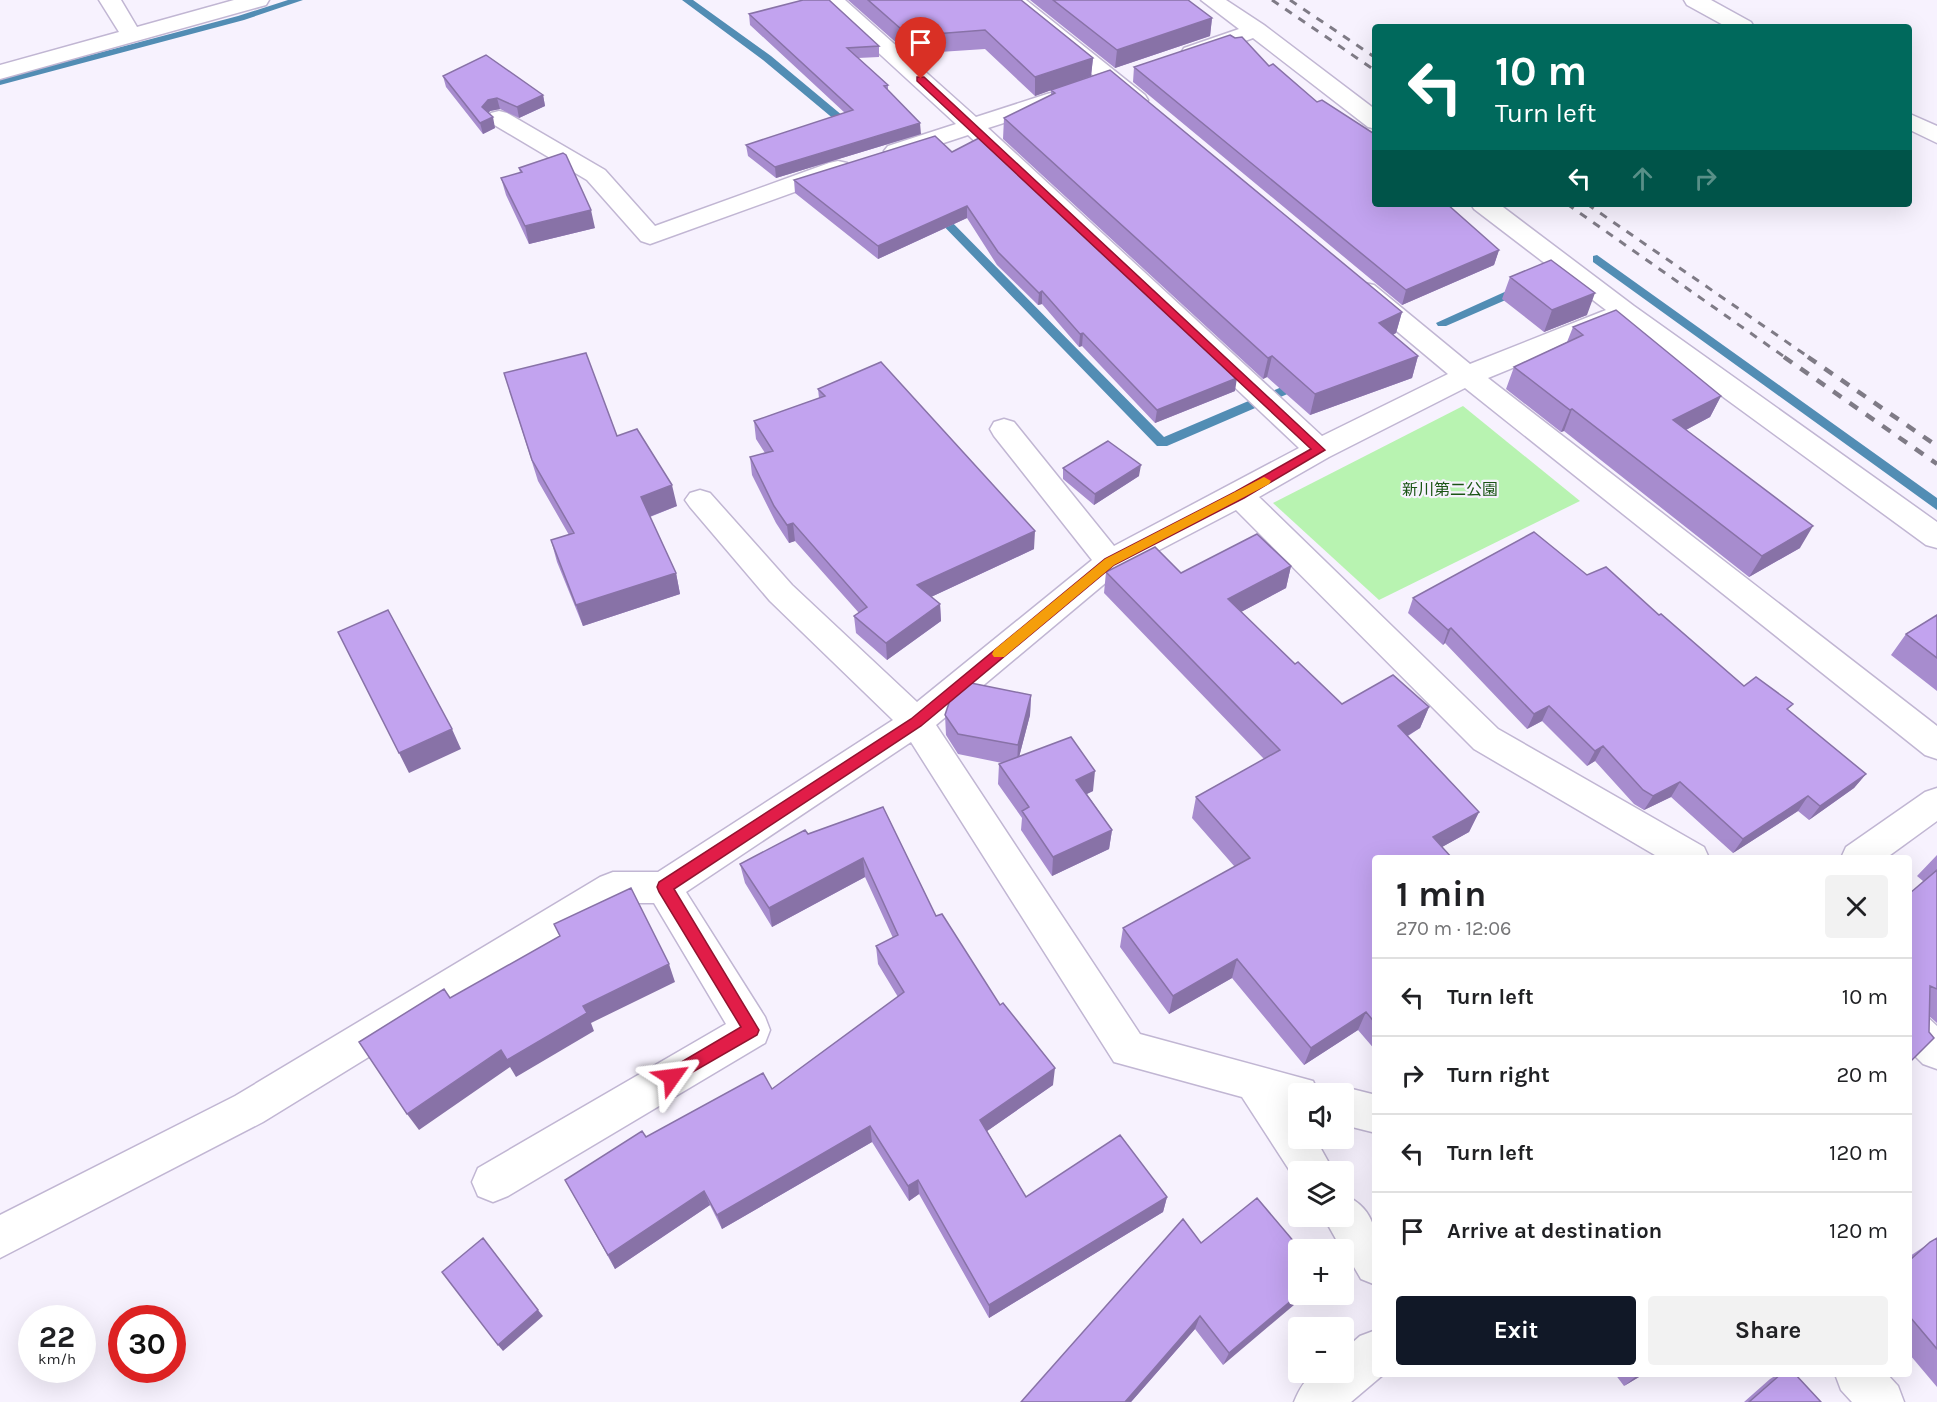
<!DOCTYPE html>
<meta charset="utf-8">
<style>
body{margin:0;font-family:Karla,"Noto Sans JP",sans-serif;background:#f2f2f2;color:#202124;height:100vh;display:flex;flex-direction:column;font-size:22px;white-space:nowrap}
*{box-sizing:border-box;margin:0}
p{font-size:20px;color:#757577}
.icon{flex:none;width:33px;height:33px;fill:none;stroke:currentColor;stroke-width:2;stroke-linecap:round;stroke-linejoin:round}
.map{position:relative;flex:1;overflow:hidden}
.panel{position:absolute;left:1372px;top:855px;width:540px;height:522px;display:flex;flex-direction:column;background:#fff;border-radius:6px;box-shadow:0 6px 24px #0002}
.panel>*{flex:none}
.banner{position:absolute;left:1372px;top:24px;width:540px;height:183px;border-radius:6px;box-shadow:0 6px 24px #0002;background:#00695c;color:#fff;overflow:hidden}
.buttons{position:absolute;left:1288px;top:1083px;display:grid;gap:12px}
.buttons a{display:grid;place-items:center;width:66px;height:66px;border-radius:6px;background:#fff;box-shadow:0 6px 24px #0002;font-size:30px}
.speed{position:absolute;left:18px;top:1305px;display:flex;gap:12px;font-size:30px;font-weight:700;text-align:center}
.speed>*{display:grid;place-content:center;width:78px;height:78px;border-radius:50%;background:#fff;box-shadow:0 6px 24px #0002;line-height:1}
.speed small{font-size:15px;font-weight:400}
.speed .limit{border:9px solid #d22;background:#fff;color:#111}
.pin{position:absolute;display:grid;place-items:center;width:51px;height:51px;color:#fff;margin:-62px -26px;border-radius:50% 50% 50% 0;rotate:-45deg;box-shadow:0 0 6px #0007}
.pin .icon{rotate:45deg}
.me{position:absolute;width:66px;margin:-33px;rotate:59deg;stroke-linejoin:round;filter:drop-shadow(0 0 4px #0008)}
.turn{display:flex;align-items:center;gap:21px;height:126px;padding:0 24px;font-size:27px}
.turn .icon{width:78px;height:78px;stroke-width:2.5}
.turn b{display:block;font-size:42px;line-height:51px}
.lanes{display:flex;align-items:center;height:57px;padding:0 24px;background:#0003;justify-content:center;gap:30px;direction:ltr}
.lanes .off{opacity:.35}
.round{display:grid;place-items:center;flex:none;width:63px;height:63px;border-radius:6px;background:#f2f2f2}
.summary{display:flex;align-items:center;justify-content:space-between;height:102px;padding:0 24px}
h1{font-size:36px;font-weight:700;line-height:45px}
.button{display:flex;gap:12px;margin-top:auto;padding:12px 24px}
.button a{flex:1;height:69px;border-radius:6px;background:#111827;color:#fff;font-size:24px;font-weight:700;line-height:69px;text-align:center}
.button a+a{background:#f2f2f2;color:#202124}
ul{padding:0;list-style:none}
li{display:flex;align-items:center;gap:18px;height:78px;padding:0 24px;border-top:2px solid #e0e0e0}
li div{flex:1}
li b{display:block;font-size:22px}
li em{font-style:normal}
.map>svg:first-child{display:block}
.green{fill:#b8f3b1}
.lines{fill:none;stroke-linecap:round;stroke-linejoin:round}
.stream{fill:#528db4;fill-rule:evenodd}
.minor-casing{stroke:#c1b6d3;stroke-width:3}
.minor{fill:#fff;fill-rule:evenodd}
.rail-far1{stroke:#7f7b86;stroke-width:3;stroke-dasharray:8 8;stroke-linecap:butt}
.rail{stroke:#7f7b86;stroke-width:4.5;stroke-dasharray:10 10;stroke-linecap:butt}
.wall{fill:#a78cce}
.shaded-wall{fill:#8872a7}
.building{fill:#c2a3ef;stroke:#8872a7;stroke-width:1.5}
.route{fill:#e11d48;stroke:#92132f;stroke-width:1.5}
.slow{fill:#f59e0b}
.labels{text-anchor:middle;stroke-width:4.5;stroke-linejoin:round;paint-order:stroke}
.park-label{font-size:16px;fill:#1a5515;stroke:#f7f2fe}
</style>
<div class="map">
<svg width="1937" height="1402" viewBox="0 0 1937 1402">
<rect width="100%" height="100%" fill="#f7f2fe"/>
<path class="green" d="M1463 406 1580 501 1379 600 1273 503Z"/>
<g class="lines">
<path class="stream" d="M288 0H303L244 20 0 85V79L238 16Z
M682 0H693L771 56 855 126V130H847L763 60Z
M937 210 941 211 1164 437 1298 380H1306L1308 383 1306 386 1167 446H1157L933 215V211Z
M1597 255 1937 498V510L1593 262V256Z
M1520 285 1524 286V292L1446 326H1438L1436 323Z"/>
<defs>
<path id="minor" d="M99 0H121L137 27 234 0H269L266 5 0 79V65L119 32Z
M821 0H845L976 117 1047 94 1055 92 1063 94 1066 99 1063 104 988 128 1322 436 1448 374 1356 297 1352 291 1356 285 1365 283 1374 285 1470 364 1606 310 1474 209 1471 204H1499L1634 306 1937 522V548L1926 545 1622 323 1488 378 1937 726V759L1925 755 1465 388 1329 457 1259 497 1498 729 1704 847 1709 858H1660L1474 749 1236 510 1121 570 936 725 1140 1034 1313 1081 1319 1094H1299V1138H1315L1334 1172H1299V1185L1242 1097 1114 1062 911 742 686 892 765 1017 770 1030 765 1043 508 1196 493 1202 478 1196 472 1182 478 1168 726 1024 654 903H619L263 1122 0 1258V1215L235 1096 600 877 613 872H658L893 720 770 601 690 507 685 500 690 493 700 490 710 493 792 585 917 702 1092 560 994 436 990 429 994 422 1004 419 1014 422 1114 546 1299 448 968 135 904 156 896 158 888 156 884 151 888 146 956 124Z
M1002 0H1026L1145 95 1148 100 1145 105 1137 107 1129 105Z
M1201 0H1226L1264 25 1376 110V129L1368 127 1253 38 1200 58 1192 60 1184 58 1181 53 1184 48 1239 29Z
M1684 0H1711L1751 22 1754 27H1727L1687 5Z
M499 111 507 113 605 170 655 226 829 163 838 161 847 163 850 168 847 173 650 244 641 241 587 180 491 123 487 118 491 113Z
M1910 114 1937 126V143L1910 130Z
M1937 788V821L1886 858H1841L1846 847 1925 792Z
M1910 1008 1924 1014 1937 1026V1069L1923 1064 1910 1051Z
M1344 1087 1376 1095V1133L1344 1125V1094H1330Z
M1344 1195C1384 1212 1376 1249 1376 1285L1361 1279 1344 1250H1342L1323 1216H1344Z
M1376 1330V1374H1384L1351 1402H1294C1306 1373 1314 1372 1344 1372V1350L1360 1336Z
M1835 1374H1887L1898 1386 1904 1402H1852L1841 1390Z"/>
</defs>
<use href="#minor" class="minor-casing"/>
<use href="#minor" class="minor"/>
<path class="rail-far1" d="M1272 0 1376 71
M1290 0 1376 58
M1567 204 1786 358
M1587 204 1810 358"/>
<path class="rail" d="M1784 357 1937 464
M1808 357 1937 446"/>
</g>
<path class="wall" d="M848 0H1021L1093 58 1091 76 1402 312 1396 333 1393 335 1418 356 1412 378 1310 415 1267 377 1263 379 1003 139 1004 118 1051 95V90L1035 96 985 49 909 54Z
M1030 0H1188L1212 18 1210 36 1115 68Z
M749 14 879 46V57L858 58 888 85V91L921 134 776 178 748 156 746 145 845 113 750 25Z
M1134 67 1376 204 1499 250 1494 265 1402 305 1133 82Z
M443 76 543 95 545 106 519 118 500 109 490 111 488 113 495 128 483 134 446 87Z
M952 152 1235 391 1155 423 1082 346 1079 347 1042 304 1038 305 997 265 967 218 878 259 795 193 794 180Z
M519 168 595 228 529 244 506 195 501 178 520 173Z
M1510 277 1587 315 1544 332 1502 299Z
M1573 327 1721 396 1710 417 1686 430 1800 548 1749 577 1564 431 1561 432 1506 389 1514 367 1567 342Z
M504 373 617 436 677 506 650 517 676 573 680 594 583 626 557 562 551 540 569 535 538 481Z
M818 389 1034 549 931 597 940 604 941 621 887 660 856 633 854 616 859 613 795 541 789 543 776 523 752 475 750 457 765 453 756 439 754 421 819 398Z
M1063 468 1139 476 1094 505 1063 479Z
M1291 566 1286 588 1241 612 1295 664 1342 704 1429 707 1420 728 1408 736 1479 812 1469 832 1442 847 1376 858V1051L1358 1030 1304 1065 1232 978 1169 1014 1120 947 1123 928 1235 867 1192 818 1196 797 1264 759 1104 593 1106 572 1181 573Z
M1587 575 1659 615 1744 686 1789 711 1866 774 1854 788 1809 820 1798 811 1733 853 1671 797 1644 810 1634 804 1595 761 1587 766 1542 721 1527 729 1445 643 1443 645 1408 613 1413 598Z
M1937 615V691L1891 655 1906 634Z
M1031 695 1030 715 1019 757 1093 791 1087 794 1112 830 1109 849 1052 876 1021 830 1022 818 998 784 999 764 1002 763 958 754 946 735 945 715Z
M883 807 936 916 1000 1005 1053 1085 987 1131 1026 1197H1167L1163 1212 989 1318 919 1194 909 1201 872 1142 722 1229 710 1205 615 1269 565 1180 646 1137 772 1089 898 997 878 964 876 946 893 938 865 877 772 927 745 883 740 864 808 834Z
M1937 855V1023L1929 1016 1910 1062 1923 881 1917 876Z
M1937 1238V1387L1910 1355V1256Z
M1201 1243 1301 1250 1223 1365 1195 1329 1131 1402H1021Z
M1615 1374H1644L1624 1386Z
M1778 1374H1795L1821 1402H1744L1770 1379Z"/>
<path class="shaded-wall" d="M1212 18 1210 36 1115 68 1117 50Z
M1093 58 1091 76 1035 96V77Z
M543 95 545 106 519 118 517 107Z
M497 98 500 109 490 111 485 118 482 107 488 100Z
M493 117 495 128 483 134 480 123Z
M920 123 921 134 776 178 775 167Z
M967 206V218L878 259V246Z
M591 210 595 228 529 244 525 226Z
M1499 250 1494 265 1402 305 1406 290Z
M1042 291V304L1038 305 1039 293Z
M1595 293 1587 315 1544 332 1552 310Z
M1402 312 1396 333 1374 344 1379 323Z
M1083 333 1082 346 1079 347 1080 334Z
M1272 356 1267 377 1263 379 1268 358Z
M1418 356 1412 378 1310 415 1315 394Z
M1237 378 1235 391 1155 423 1157 410Z
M1721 396 1710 417 1663 442 1673 420Z
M1572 409 1564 431 1561 432 1570 410Z
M1141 465 1139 476 1094 505 1095 494Z
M672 485 677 506 646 518 641 497Z
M793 523 795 541 789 543 787 525Z
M1813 526 1800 548 1749 577 1762 556Z
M1035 531 1034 549 918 603 917 585Z
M1291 566 1286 588 1224 621 1228 599Z
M676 573 680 594 583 626 576 605Z
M940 604 941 621 887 660 886 643Z
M1451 628 1445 643 1443 645 1448 630Z
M1031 695 1030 715 1017 765 1018 745Z
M1549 706 1542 721 1527 729 1534 714Z
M1429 707 1420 728 1390 746 1398 726Z
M452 729 461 749 409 773 399 753Z
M1603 746 1595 761 1587 766 1595 751Z
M1095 771 1093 791 1074 800 1076 780Z
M1866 774 1854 788 1809 820 1820 806Z
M1680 782 1671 797 1644 810 1653 796Z
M1808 796 1798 811 1733 853 1743 839Z
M1479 812 1469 832 1424 857 1433 837Z
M1112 830 1109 849 1052 876 1053 857Z
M863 858 865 877 772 927 769 908Z
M1237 959 1232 978 1169 1014 1173 996Z
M669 964 675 982 591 1023 594 1031 516 1077 510 1067 419 1130 407 1114 501 1050 583 1006Z
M1366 1012 1358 1030 1304 1065 1311 1048Z
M1055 1068 1053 1085 980 1136V1120Z
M870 1126 872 1142 722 1229 717 1215Z
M918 1180 919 1194 909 1201 908 1186Z
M704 1191 710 1205 615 1269 608 1255Z
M1167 1197 1163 1212 989 1318V1305Z
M1299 1294H1307L1223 1365 1229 1353Z
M538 1310 543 1316 503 1351 498 1345Z
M1200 1316 1195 1329 1131 1402H1125Z
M1639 1374H1644L1624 1386Z"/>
<path class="building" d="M803 0H829L879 46 847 48 888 85 884 86 920 123 775 167 746 145 853 110 749 14Z
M868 0H1021L1093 58 1035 77 985 30 909 36Z
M1053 0H1188L1212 18 1117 50Z
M1230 35 1235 38 1242 37 1269 66 1273 64 1317 102 1322 100 1376 135V204H1447L1499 250 1406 290 1134 67Z
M486 55 543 95 517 107 497 98 488 100 482 107 493 117 480 123 443 76Z
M1110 70 1402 312 1379 323 1418 356 1315 394 1272 356 1268 358 1004 118 1055 93 1051 90Z
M935 136 952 152 981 137 1237 378 1157 410 1083 333 1080 334 1042 291 1039 293 998 252 967 206 878 246 794 180Z
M563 153 566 155 591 210 525 226 501 178 522 172 519 168Z
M1551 260 1595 293 1552 310 1510 277Z
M1616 310 1721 396 1673 420 1813 526 1762 556 1572 409 1570 410 1514 367 1583 335 1573 327Z
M586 353 617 436 637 429 672 485 641 497 676 573 576 605 551 540 574 533 532 460 504 373Z
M881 362 1035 531 917 585 940 604 886 643 854 616 867 607 793 523 787 525 774 506 750 457 773 451 754 421 825 396 818 389Z
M1108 441 1141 465 1095 494 1063 468Z
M1534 532 1587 575 1606 567 1659 615 1661 614 1744 686 1756 677 1793 704 1787 709 1866 774 1820 806 1808 796 1743 839 1680 782 1653 796 1643 790 1603 746 1595 751 1549 706 1534 714 1451 628 1448 630 1413 598Z
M1257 534 1291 566 1228 599 1295 664 1298 662 1342 704 1393 675 1429 707 1398 726 1479 812 1433 837 1452 858H1376V1024L1366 1012 1311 1048 1237 959 1173 996 1123 928 1250 858 1196 797 1280 750 1106 572 1155 547 1181 573Z
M388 610 452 729 399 753 338 632Z
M1937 615V658L1906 634Z
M966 682 1031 695 1018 745 958 734 945 715 952 694Z
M1071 737 1095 771 1076 780 1112 830 1053 857 1022 811 1029 807 999 764Z
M883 807 936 916 942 914 1000 1005 1003 1003 1055 1068 980 1120 1026 1197 1120 1135 1167 1197 989 1305 918 1180 908 1186 870 1126 717 1215 704 1191 608 1255 565 1180 642 1131 646 1137 763 1073 772 1089 904 992 876 946 898 935 863 858 769 908 740 864 805 830 808 834Z
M1937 870V989L1930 986 1929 1032 1934 1038 1910 1062V893Z
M631 888 669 964 583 1006 587 1013 507 1060 501 1050 407 1114 359 1042 444 989 450 998 560 936 554 924Z
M1257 1198 1301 1250H1299V1294L1229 1353 1200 1316 1125 1402H1021L1183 1219 1201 1243Z
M483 1238 538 1310 498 1345 442 1272Z
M1937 1238V1349L1910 1317V1260L1930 1242Z
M1781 1374H1795L1821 1402H1749Z"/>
<path class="route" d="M917 77H924L1325 450 1244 498 1114 565 921 726 674 889 759 1030 757 1035 672 1084 666 1082 664 1077 666 1071 741 1027 659 892 657 887 659 882 911 719 1105 559 1235 492 1311 449 917 81Z"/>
<path class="slow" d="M1264 477 1271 481 1269 484 1114 565 1004 657H994L992 654 994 650 1105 559Z"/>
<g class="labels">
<g class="park-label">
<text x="1450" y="495">新川第二公園</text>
</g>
</g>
</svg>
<div class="buttons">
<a><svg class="icon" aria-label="sound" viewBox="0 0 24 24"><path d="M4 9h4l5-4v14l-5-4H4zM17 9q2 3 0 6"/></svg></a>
<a><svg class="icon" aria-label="layers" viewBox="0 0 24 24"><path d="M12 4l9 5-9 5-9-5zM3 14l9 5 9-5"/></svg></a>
<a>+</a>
<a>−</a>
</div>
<div class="speed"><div>22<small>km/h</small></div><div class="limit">30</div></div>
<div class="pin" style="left:921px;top:79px;background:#d93025"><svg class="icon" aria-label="arrive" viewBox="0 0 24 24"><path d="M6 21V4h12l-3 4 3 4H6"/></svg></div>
<svg class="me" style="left:672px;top:1077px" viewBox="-20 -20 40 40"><path d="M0-17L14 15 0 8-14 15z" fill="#e11d48" stroke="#fff" stroke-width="4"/></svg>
<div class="banner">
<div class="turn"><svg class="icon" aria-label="left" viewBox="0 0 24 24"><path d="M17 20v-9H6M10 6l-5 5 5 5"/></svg><div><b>10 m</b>Turn left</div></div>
<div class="lanes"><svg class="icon" aria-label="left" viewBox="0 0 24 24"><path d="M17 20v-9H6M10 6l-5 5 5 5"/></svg><svg class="icon off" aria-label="ahead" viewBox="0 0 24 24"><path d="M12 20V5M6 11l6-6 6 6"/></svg><svg class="icon off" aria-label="right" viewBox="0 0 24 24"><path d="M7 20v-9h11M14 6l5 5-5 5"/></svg></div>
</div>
<section class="panel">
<div class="summary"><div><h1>1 min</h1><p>270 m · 12:06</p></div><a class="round"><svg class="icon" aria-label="close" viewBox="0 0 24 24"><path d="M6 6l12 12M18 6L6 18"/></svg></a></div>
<ul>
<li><svg class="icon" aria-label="left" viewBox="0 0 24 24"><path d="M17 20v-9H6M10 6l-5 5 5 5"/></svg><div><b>Turn left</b></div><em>10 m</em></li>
<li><svg class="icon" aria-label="right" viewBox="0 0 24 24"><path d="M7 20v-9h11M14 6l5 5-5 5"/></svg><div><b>Turn right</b></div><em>20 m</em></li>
<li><svg class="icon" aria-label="left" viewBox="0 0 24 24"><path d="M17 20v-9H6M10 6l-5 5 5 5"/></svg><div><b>Turn left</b></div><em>120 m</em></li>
<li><svg class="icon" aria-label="arrive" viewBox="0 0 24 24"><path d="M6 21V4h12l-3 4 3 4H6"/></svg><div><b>Arrive at destination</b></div><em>120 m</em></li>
</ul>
<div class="button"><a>Exit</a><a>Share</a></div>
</section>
</div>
